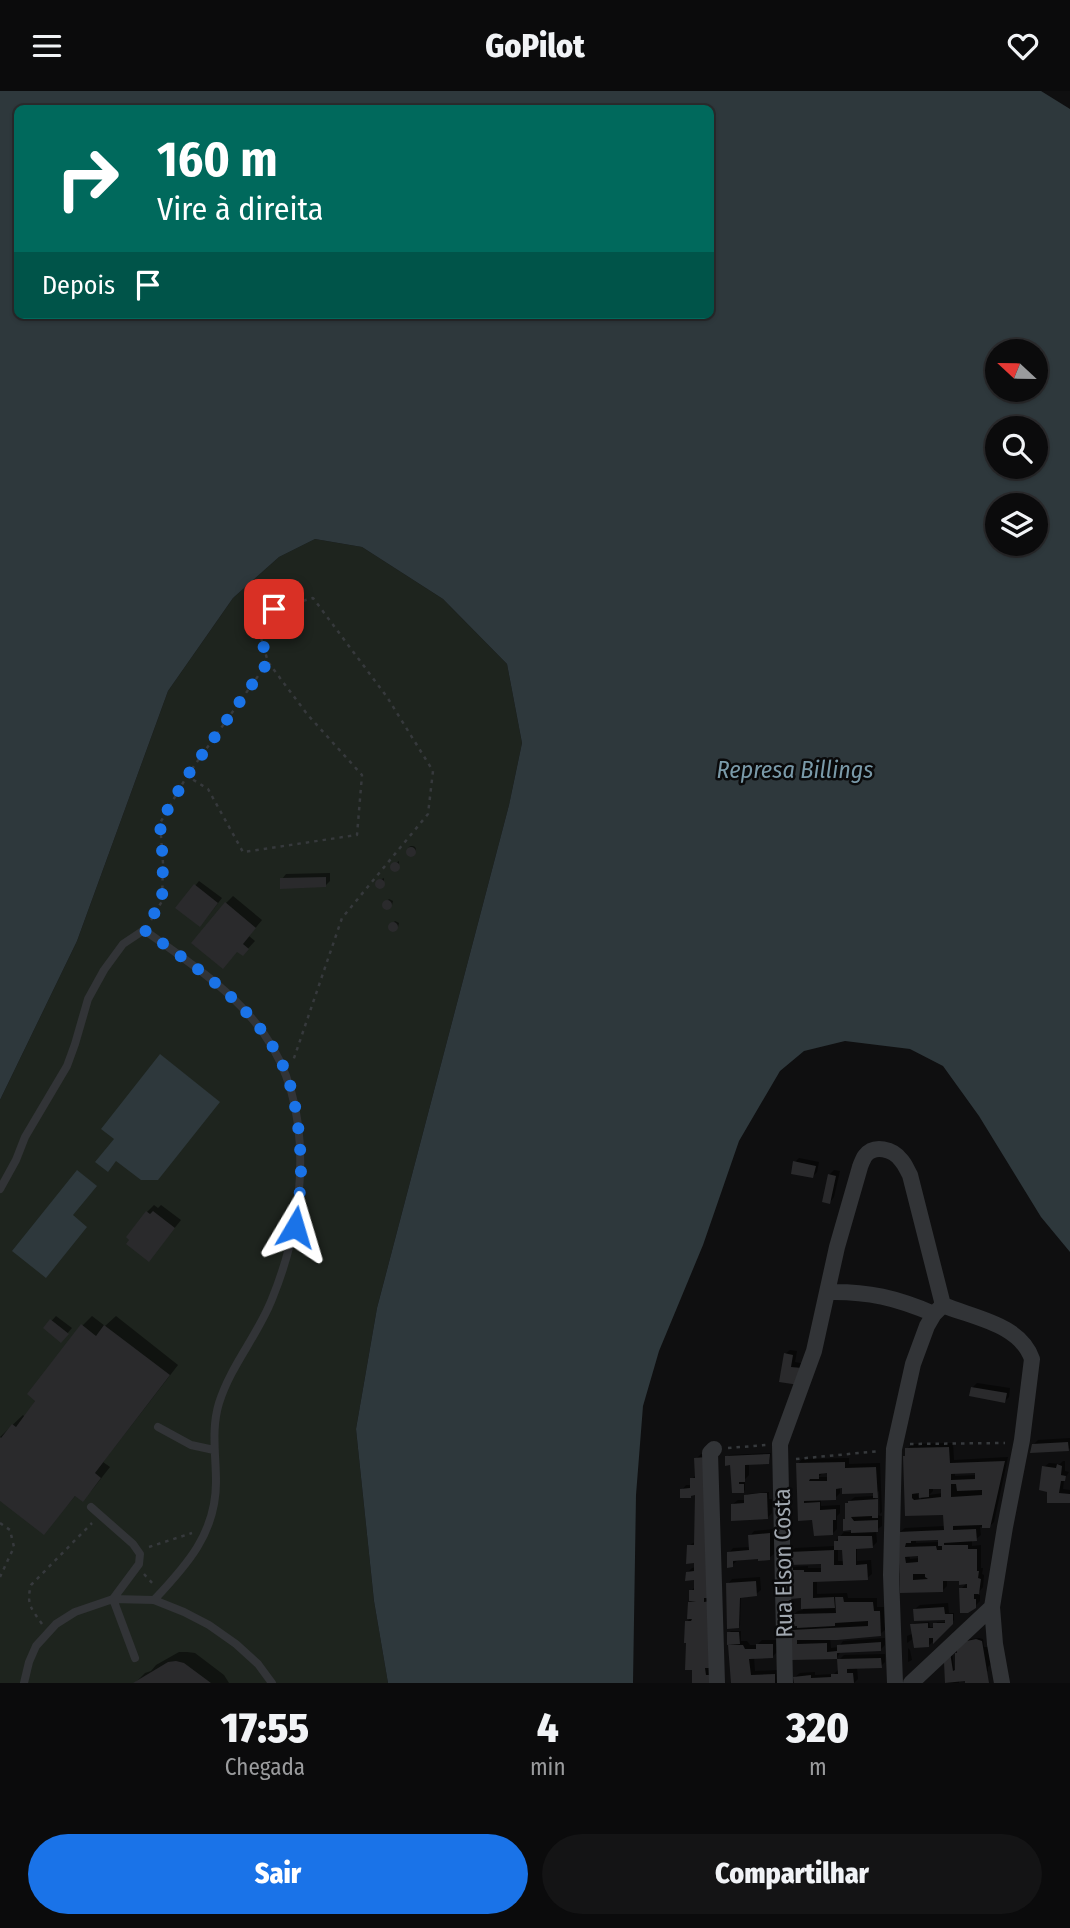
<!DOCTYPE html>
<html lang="pt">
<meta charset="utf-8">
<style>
body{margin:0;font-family:"Fira Sans Condensed",sans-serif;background:#141415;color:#f1f3f6;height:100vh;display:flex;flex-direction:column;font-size:26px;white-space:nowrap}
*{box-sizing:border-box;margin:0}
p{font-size:23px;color:#9a9b9d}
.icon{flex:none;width:38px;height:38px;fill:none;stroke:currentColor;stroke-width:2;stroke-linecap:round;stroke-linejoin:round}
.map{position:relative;height:1592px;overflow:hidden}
.panel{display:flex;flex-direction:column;background:#0b0b0c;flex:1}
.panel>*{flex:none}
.banner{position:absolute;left:14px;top:14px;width:700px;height:214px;border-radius:10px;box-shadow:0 2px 5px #0004,0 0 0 2px #2b2b2d;background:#00695c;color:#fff;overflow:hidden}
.needle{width:46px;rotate:292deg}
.controls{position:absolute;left:985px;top:248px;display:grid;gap:14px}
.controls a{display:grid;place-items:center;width:63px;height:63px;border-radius:50%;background:#0b0b0c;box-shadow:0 2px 5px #0004,0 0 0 2px #2b2b2d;font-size:35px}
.pin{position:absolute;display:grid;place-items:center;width:60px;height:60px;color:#fff;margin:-30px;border-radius:14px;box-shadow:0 4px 10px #0006}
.me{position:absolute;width:77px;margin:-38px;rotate:7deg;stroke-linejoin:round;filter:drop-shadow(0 0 5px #0008)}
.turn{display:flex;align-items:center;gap:24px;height:147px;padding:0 28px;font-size:32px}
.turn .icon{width:91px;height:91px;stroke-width:2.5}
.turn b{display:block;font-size:49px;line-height:60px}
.then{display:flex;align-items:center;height:66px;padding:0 28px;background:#0003;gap:14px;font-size:26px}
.eta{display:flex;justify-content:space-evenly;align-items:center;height:119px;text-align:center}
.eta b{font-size:42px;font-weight:800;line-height:49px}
.action{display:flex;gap:14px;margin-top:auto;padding:14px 28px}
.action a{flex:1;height:80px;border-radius:42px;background:#1a73e8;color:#fff;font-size:28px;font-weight:800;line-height:80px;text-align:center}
.action a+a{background:#141415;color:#f1f3f6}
header{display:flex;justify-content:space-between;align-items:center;height:91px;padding:0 28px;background:#0b0b0c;font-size:32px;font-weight:800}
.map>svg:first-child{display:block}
.green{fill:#1e241e}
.water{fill:#2e383c;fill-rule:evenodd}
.shadow{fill:#0007;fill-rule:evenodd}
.building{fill:#2a2a2c;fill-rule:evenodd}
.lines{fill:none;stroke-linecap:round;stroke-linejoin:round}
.path{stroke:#36393c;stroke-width:2.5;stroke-dasharray:3.5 5;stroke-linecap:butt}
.lane{stroke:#323437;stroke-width:8}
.street{stroke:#323437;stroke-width:16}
.route{stroke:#1a73e8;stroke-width:12;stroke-dasharray:0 21.6}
.labels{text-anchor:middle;stroke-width:5;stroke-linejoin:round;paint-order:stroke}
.street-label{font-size:23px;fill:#a1a8b0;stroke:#0a0a0b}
.water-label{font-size:24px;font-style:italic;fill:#7a9aa9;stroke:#0a0a0b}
</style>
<header><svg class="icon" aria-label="menu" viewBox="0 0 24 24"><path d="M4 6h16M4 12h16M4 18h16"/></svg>GoPilot<svg class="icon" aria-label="heart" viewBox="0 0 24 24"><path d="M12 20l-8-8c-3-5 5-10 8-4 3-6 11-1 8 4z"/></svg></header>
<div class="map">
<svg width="1070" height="1592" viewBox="0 0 1070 1592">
<rect width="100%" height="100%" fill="#0f0f10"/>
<path class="green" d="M315 448 362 456 443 508 507 573 522 652 509 714 377 1217 356 1338 374 1510 388 1592H0V1009L77 850 168 600 233 507 279 466Z"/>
<path class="water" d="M0 0H1041L1070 18V1161L1041 1126 979 1025 943 975 910 958 845 950 804 960 780 980 739 1050 703 1154 659 1260 643 1315 636 1404 633 1592H388L374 1510 356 1338 377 1217 509 714 522 652 507 573 443 508 362 456 315 448 279 466 233 507 168 600 77 850 0 1009ZM18 18H710V224H18ZM998 261H1036V299H998ZM998 338H1036V376H998ZM998 415H1036V453H998Z
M160 963 220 1011 158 1089H141L116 1070 108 1081 95 1071 114 1048 101 1038Z
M77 1079 97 1095 73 1124 87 1136 46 1187 12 1160Z"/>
<path class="shadow" d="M408 759a4 4 0 1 1 8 0a4 4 0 1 1-8 0Z
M399 770V776L393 778V774Z
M330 782V790L326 794 282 788 286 783Z
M384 787V793L378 795 377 790Z
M199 790 222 807 204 830 195 795Z
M233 805 262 829 249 845 255 850 243 863 226 812Z
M389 808 393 810 392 814 386 816 385 812Z
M395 830 399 832 398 836 392 838 391 834Z
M799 1067 819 1071 817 1081 812 1086 795 1071Z
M834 1079 840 1080 834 1106 830 1111 829 1084Z
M154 1114 158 1117 161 1114 181 1129 149 1169 147 1121Z
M56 1225 72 1237 65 1245 45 1237Z
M92 1225 105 1235 116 1225 178 1274 103 1371 110 1376 92 1399 82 1409 76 1404 44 1442 0 1408V1346L23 1324 25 1326 82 1235Z
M790 1259 797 1260 795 1271 805 1273 781 1290 785 1263Z
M977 1292 1010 1297 1009 1306 1005 1310 972 1297Z
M1070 1347V1357L1068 1359 1034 1353 1038 1349Z
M953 1352 954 1369 1008 1366 994 1431 990 1435 980 1436 981 1444 976 1448 972 1449V1455L981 1454V1477H983L982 1483 984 1484 983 1496 978 1502V1504H980V1510L975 1515 961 1498 967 1492 961 1486 947 1489V1495L943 1499 902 1500 900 1441 905 1437 945 1435V1422L907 1423V1358L912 1353ZM977 1380V1384L955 1385V1381ZM933 1396H943V1402L929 1404 933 1400ZM917 1401H921V1412H920ZM939 1447 940 1451 916 1452V1449ZM920 1463V1467L910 1468 909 1464Z
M710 1362 714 1592H694V1577L687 1531 691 1526H689L691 1500 696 1495V1487L687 1482 692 1477 696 1476 689 1455 696 1450 697 1402 682 1399 686 1394H692V1388L697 1383 696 1368 701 1363Z
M771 1362 770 1369 769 1371 749 1372V1384L742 1391H745V1399L743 1401H733L732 1373 727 1366 729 1364Z
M849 1367V1373L880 1372 882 1421 880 1423 879 1400 875 1403 876 1424 882 1425V1435L876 1439 877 1451 872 1456H857V1470L871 1469 872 1483 867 1487 817 1489V1503L847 1502 848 1507H877V1516H884L885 1539 880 1543 830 1547 831 1557 839 1556 843 1550 885 1547V1554L880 1559 841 1560 837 1567H794L793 1539 798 1534 793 1524 798 1520 803 1519V1506L791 1476 808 1475V1477H823L822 1471 790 1462 795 1457 835 1455V1451L844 1441H853L847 1427V1412L855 1406 874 1405V1400L844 1395 840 1396V1402L835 1407 821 1408V1415L840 1414V1422L837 1425V1438L833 1442 813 1428H800L798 1373 802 1368ZM824 1381H829V1386H818ZM838 1457 844 1459 845 1470H838Z
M1063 1370H1065V1380L1069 1381 1064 1389 1063 1398 1070 1399V1410H1049L1044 1376 1049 1372 1060 1373Z
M769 1401V1408H772V1422L767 1427 733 1413 738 1409H745L747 1403Z
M774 1438V1463L769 1467 760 1466 737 1470 732 1474 729 1462 733 1457 750 1456V1445L754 1440Z
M760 1486 761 1499 756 1503 741 1505 740 1534 739 1536 728 1493 732 1488Z
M948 1512 949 1522H954V1529L935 1549 929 1554 914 1547 907 1552V1545L912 1543V1534L914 1532 929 1531 930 1536H935L937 1531H947L946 1527 915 1518 920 1514Z
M731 1540H741V1550H747L750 1554H757L762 1549H777V1561L773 1565 754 1566 755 1580 778 1579 779 1590 777 1592H733L730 1555 734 1551 729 1542Z
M979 1547 983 1548 984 1556H988L991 1573 988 1576V1580L985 1581 987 1592H966L967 1588H959V1592H946V1571L952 1562 955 1584 966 1549Z
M908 1557 910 1559 912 1569 908 1571Z
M179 1561H187L195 1562 224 1584 229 1592H135L145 1582 151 1580 156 1574Z
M885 1563V1571L881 1575 857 1576 858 1588 854 1592H796L795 1586 800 1582 815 1581V1584L834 1583 838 1579 839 1569 844 1564Z"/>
<path class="building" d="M406 761a5 5 0 1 1 10 0a5 5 0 1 1-10 0Z
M390 776a5 5 0 1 1 10 0a5 5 0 1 1-10 0Z
M326 786V796L280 798V787Z
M375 793a5 5 0 1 1 10 0a5 5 0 1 1-10 0Z
M194 793 218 812 200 836 175 817Z
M382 814a5 5 0 1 1 10 0a5 5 0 1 1-10 0Z
M225 811 256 837 243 853 249 858 243 865 237 861 223 878 191 852Z
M388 836a5 5 0 1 1 10 0a5 5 0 1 1-10 0Z
M793 1070 816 1075 813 1087 791 1083Z
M828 1083 836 1085 830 1113 822 1111Z
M146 1120 150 1123 153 1120 175 1137 149 1171 126 1153 129 1149 126 1146Z
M50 1228 69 1243 61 1252 43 1237Z
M81 1233 96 1245 104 1234 170 1284 95 1382 101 1387 83 1411 75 1405 44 1444 0 1410V1346L1 1347 12 1333 16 1336 35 1310 27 1303Z
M784 1262 793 1264 791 1276 802 1277 799 1294 779 1291Z
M971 1296 1007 1302 1005 1312 969 1305Z
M1068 1351 1069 1360 1030 1362 1032 1353Z
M949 1356 950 1372 1005 1370 990 1437H982V1434L953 1435V1439L976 1438 977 1450 944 1452V1454H968V1458H977V1480H979L978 1487 981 1488 979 1503H974V1508H976V1517L968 1522H960L959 1497H967V1493L959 1494V1490H943V1501L900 1502 898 1441 944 1439 943 1424 905 1425 903 1365H905V1357ZM975 1382V1388L951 1389V1383ZM951 1393H956L957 1400 982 1399V1404L951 1406ZM929 1398H941V1406L914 1409 912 1407V1403L919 1402V1407L929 1406ZM938 1449V1455H942V1459H937L936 1455 905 1456 906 1452H911V1450ZM918 1465V1471L906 1472 905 1466ZM913 1483H925V1486L928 1488 913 1489Z
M770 1363 769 1373 745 1374V1391H739V1393H744V1402H732L730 1374 725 1375V1365Z
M707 1366 709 1507H704V1511L711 1510V1577H705L706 1584H710V1592H692V1579H685L686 1552H684L685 1530H691L692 1528H687L688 1511H696L689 1510V1499H694V1489L685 1490 686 1481 694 1480V1472L686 1473 687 1454H694L695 1404 691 1405V1407H680V1398L690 1397V1387H695L694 1367Z
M845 1371V1377L876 1376 878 1407H873V1402L842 1403V1397L836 1398V1409L804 1410V1412L820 1411V1419L836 1418V1429H833V1444L814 1445 812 1429 798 1430 796 1372ZM827 1382V1390H809L810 1388H819V1383Z
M1057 1373 1062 1375 1061 1384 1066 1385 1065 1390H1061L1059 1402 1070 1403V1412H1047V1401L1039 1399 1042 1375 1056 1377Z
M760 1402H767L768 1428 731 1430V1413L744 1412V1404Z
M878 1408V1427H872V1425L851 1426 854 1430 878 1429V1441L851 1442V1439L843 1440V1428H845V1412H848V1410Z
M770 1442V1469L758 1470V1468L733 1470V1476L727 1477V1461L749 1459 748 1444Z
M838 1445H872L873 1457 856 1458V1474L867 1473 868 1489 813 1491V1507L834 1506 835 1517 801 1518V1507L790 1508 789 1476H793V1479H804V1481H821V1473L789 1474V1461L834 1459V1474H843L842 1459H834V1450H838Z
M756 1490 757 1505 740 1507 739 1537 727 1538 726 1492Z
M835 1506H843L844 1511H873L874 1520H880L881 1545 837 1549H797V1553L827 1552V1561L837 1560V1554L881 1551V1560L837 1562V1568L792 1569 791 1539 868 1535V1530L835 1532V1535L797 1537V1535H792V1523L836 1522Z
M944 1516 945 1523H953V1533L933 1553V1547H929V1556L914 1557 910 1533 928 1532V1537H933V1532H945V1529L914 1530 913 1518Z
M727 1541H739L740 1553 727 1554Z
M976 1548 982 1550 989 1592H965V1590L945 1592 944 1571 950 1561 953 1580 955 1579V1562H957V1559L962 1551Z
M756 1553H773V1567L749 1568 751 1584 775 1583V1592H731L728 1554H743L745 1558H756Z
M881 1567 882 1577 847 1578V1582H853L854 1592H794L793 1586 811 1584V1587L831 1586V1583H838L837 1568Z
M176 1570 184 1572 211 1592H133L168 1571Z"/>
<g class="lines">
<path class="path" d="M187 685 268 571
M151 829 162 810 163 772 160 732 187 685 208 698 243 761 357 744 362 684 307 623 268 571 259 540 274 518 313 507 387 606 433 680 428 723 342 827 293 970
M910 1353 1005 1352
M728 1357 766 1354
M796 1368 880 1360
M0 1432 10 1439 14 1456 0 1486
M149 1456 192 1442
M144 1483 154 1494
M42 1533C31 1517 26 1513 31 1494L92 1432"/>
<path class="lane" d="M0 1098 16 1069 25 1046 67 975 75 953 88 908 104 879 123 853 144 839C186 869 234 900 264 943 317 1018 305 1127 272 1208 258 1244 231 1274 219 1312 211 1338 216 1364 216 1391 216 1442 187 1474 154 1509
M158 1336 191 1354 214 1359
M91 1416 133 1453 140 1463 139 1473 113 1508 135 1567
M24 1592 29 1571 36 1555 56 1533 75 1521 113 1508 154 1509 184 1521 209 1534 236 1553 258 1573 272 1592"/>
<path class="street" d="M827 1201C868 1200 897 1207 934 1223
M714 1358 710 1362 717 1592
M785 1592 780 1353 814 1260 837 1156 860 1076C860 1075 864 1066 865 1065 874 1053 893 1058 901 1069 905 1073 907 1079 910 1084L943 1214C974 1227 1020 1233 1032 1268L1022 1349 1005 1436 992 1516 995 1553 1002 1592
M895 1592 891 1484 894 1358 913 1273 927 1235 934 1223 943 1214
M911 1592 992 1516"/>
</g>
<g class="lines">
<path class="route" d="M274 518 259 540 268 571 187 685 160 732 163 772 162 810 144 839C199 878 264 921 288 987 298 1018 301 1055 301 1088 300 1104 297 1121 295 1136"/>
</g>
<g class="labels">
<g class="street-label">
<text transform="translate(783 1472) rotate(-91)" y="8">Rua Elson Costa</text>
</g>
<g class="water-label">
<text x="795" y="687">Represa Billings</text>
</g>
</g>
</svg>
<div class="controls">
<a><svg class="needle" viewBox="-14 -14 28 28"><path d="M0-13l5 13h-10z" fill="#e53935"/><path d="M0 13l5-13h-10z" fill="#9a9b9d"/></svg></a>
<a><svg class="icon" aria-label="search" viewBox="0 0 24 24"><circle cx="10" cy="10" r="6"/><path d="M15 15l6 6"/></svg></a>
<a><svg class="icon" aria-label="layers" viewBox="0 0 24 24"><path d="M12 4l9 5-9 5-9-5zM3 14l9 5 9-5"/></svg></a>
</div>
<div class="pin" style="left:274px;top:518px;background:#d93025"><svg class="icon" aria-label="arrive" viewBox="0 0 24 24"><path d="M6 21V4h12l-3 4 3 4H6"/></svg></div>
<svg class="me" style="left:295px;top:1136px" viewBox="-20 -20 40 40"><path d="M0-17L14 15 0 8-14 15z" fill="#1a73e8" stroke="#fff" stroke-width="4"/></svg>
<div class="banner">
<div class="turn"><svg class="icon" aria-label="right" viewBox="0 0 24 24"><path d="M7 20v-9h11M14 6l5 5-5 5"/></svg><div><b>160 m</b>Vire à direita</div></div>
<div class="then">Depois<svg class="icon" aria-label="arrive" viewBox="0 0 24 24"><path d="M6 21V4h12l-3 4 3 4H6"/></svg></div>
</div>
</div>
<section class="panel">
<div class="eta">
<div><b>17:55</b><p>Chegada</p></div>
<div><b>4</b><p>min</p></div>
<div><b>320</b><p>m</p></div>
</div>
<div class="action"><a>Sair</a><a>Compartilhar</a></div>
</section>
